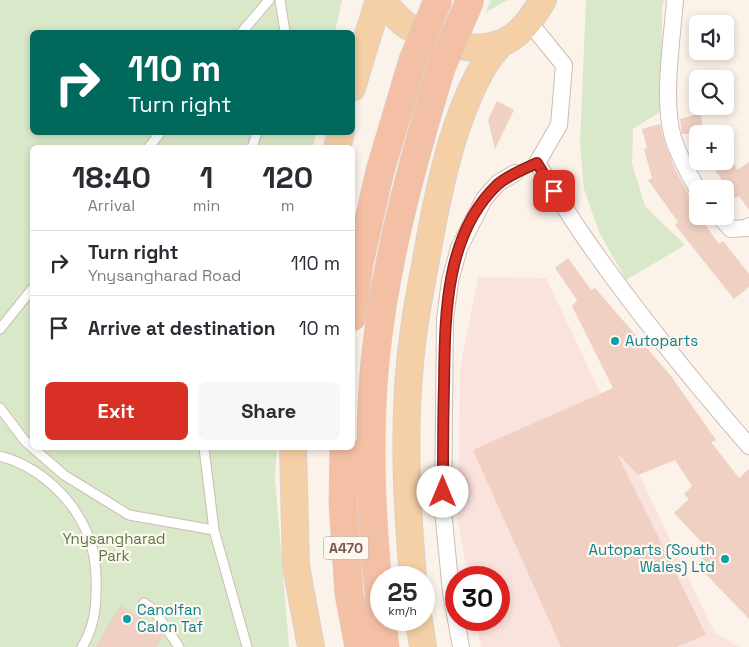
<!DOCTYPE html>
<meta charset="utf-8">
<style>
body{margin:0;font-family:"Space Grotesk",sans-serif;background:#f7f7f7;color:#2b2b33;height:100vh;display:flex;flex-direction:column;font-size:19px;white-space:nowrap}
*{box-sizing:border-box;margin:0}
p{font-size:16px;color:#7c7c81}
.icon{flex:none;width:28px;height:28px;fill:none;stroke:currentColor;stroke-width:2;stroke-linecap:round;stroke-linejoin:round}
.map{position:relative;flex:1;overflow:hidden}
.details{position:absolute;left:30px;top:145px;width:325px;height:305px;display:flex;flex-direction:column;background:#fff;border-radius:8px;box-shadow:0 2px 8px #0003}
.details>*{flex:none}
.banner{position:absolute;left:30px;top:30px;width:325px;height:105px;border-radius:8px;box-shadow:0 2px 8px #0003;background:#00695c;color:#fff;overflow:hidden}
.buttons{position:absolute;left:689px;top:15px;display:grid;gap:10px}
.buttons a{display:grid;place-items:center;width:45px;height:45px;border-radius:8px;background:#fff;box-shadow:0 2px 8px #0003;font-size:25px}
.speed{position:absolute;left:370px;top:566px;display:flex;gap:10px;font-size:25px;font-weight:700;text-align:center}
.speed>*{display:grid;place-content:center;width:65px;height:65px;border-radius:50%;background:#fff;box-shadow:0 2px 8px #0003;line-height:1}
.speed small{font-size:12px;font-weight:400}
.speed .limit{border:8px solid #d22;background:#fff;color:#111}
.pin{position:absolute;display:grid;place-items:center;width:42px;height:42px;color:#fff;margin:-21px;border-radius:10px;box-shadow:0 2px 8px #0006}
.me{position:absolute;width:55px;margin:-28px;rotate:0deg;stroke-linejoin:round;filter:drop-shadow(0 0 4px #0008)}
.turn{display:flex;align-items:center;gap:18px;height:105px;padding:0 15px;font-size:22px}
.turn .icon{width:65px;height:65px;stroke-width:2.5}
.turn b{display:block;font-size:35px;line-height:42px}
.eta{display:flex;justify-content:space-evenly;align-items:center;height:85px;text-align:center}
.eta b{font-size:30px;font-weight:600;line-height:35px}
.action{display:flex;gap:10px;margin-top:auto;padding:10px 15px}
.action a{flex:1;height:58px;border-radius:8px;background:#d93025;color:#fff;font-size:20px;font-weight:600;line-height:58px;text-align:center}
.action a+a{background:#f7f7f7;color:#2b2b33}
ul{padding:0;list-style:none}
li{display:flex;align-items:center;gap:15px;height:65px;padding:0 15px;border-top:1px solid #e1e1e2}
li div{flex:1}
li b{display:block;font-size:19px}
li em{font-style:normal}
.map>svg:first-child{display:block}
.commercial{fill:#fbe3dd}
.green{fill:#d8e8c8}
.building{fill:#efd0c2}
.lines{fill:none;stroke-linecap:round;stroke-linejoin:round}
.service-casing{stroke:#cfbcb2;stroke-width:11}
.minor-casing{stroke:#cfbcb2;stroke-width:18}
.primary-casing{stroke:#d8d0cd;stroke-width:28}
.trunk-casing{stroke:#d8d0cd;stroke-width:29}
.service{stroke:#fff;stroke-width:9}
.minor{stroke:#fff;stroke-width:16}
.primary{stroke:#f5d0a6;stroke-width:26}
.trunk{stroke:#f3c0a5;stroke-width:28}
.trunk-bridge-casing{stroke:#d8d0cd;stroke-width:29;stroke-linecap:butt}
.trunk-bridge{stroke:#f3c0a5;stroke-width:28}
.route-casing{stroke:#8d1f18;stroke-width:12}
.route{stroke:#d93025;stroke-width:9}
.culture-dot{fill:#0f9aa8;stroke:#fef7ef;stroke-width:2}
.labels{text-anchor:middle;stroke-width:4.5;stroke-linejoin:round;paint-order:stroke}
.shield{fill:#fef7ef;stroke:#9d887e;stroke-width:1}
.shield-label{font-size:14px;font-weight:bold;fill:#74584e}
.culture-label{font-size:15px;fill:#0d838f;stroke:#fef7ef;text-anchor:start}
.park-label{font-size:15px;fill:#5a7946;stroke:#fef7ef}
</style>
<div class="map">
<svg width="749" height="647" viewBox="0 0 749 647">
<rect width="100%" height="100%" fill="#fbf2e9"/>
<path class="commercial" d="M478 277 546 278 714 632 739 647H481L476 620H499V578H468L458 521 460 367Z"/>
<path class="green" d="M0 0H342L335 32H32V132L316 133 313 147 32 148V448H277L275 478 289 647H0Z
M491 0H508L486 12Z
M586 0H665L662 7 661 111 633 129 632 164 645 206 685 245 626 280 600 234 584 189 580 144Z"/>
<path class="building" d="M497 101 514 110 495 149 488 120Z
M701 113 703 134H682L680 119Z
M660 124 664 141 675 169 689 195 697 200 698 216H699L719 244 723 241 749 274V287L734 299 675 225 678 222 648 180 652 178 644 149 647 148 642 129Z
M727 148 737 170 749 162V210L739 196 735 198 709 162 725 161V150Z
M568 258 591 290 595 288 671 376 716 440 711 442 739 478 749 469V619L696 564 710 551 674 513 689 499 684 494 692 486 675 460 638 475 617 453 706 635 676 647H561L473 450 613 388 572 306 577 300 555 268Z
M121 605 160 630 164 636 157 647H95Z"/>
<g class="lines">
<defs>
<path id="service" d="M280 0 285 32
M242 32 269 0
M148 148 161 132
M252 148 257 132
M515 173 537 163
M0 329 32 289
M0 408 25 441 64 475 129 515 214 530
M204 448 214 530 247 647
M0 456C39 466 73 498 88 535 95 553 97 573 96 592 96 611 92 631 82 647
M144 603 154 610 179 647"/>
<path id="minor" d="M675 0C672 41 662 99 673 138 679 156 688 173 698 190
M529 22 564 65 559 125 537 163C552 186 566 211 582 234 633 308 690 378 749 446
M719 216 731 229 747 228 749 226
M461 647 451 592 443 510 445 319 450 281 459 248 484 199 498 183 515 173"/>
<path id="primary" d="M382 0C389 8 397 19 406 25 410 28 415 30 419 32 448 46 485 57 514 36 527 26 535 13 543 0
M352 88 362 54 379 0
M337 148 341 132
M293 448 296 566 311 647
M413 578C406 495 402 411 414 329 418 300 424 272 429 243 440 184 453 120 483 67 488 58 495 51 501 43
M419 620 423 647"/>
<path id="trunk" d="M352 317 359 264 380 171 413 60
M344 448 343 504 349 594 359 647
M381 615C372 530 367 446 375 361 385 261 412 164 441 68
M382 620 385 647"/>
</defs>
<use href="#service" class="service-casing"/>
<use href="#minor" class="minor-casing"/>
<use href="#primary" class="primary-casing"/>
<use href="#trunk" class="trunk-casing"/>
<use href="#service" class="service"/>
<use href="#minor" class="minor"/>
<use href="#primary" class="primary"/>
<use href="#trunk" class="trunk"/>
<defs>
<path id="trunk-bridge" d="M413 60 438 0
M441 68 470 0"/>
</defs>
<use href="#trunk-bridge" class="trunk-bridge-casing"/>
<use href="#trunk-bridge" class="trunk-bridge"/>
</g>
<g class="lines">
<defs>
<path id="route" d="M443 492C443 457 443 421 444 386 445 318 444 236 497 185 508 175 524 169 537 163L554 191"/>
</defs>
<use href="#route" class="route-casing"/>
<use href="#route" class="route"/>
</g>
<g class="culture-dot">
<circle cx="615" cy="341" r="5"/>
<circle cx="725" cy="559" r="5"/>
<circle cx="127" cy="619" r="5"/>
</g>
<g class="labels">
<rect class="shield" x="323.5" y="536.5" width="45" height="23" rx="4"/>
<g class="shield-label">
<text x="346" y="553">A470</text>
</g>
<g class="culture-label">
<text x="625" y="346">Autoparts</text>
<text x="715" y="555" text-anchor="end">Autoparts (South<tspan x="715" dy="17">Wales) Ltd</tspan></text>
<text x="137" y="615">Canolfan<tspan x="137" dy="17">Calon Taf</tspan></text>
</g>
<g class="park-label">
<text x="114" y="544">Ynysangharad<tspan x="114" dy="17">Park</tspan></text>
</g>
</g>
</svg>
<div class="buttons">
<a><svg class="icon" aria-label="sound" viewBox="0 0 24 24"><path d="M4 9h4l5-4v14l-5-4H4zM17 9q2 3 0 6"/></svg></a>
<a><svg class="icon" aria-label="search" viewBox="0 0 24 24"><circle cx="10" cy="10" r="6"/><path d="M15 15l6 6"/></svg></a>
<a>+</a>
<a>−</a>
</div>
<div class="speed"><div>25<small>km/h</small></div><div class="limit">30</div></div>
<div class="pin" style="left:554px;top:191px;background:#d93025"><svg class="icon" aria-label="arrive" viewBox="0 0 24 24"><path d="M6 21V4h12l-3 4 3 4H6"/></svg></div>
<svg class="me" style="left:443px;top:492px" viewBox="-20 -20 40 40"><circle r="19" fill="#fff"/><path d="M0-13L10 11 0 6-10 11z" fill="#d93025"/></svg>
<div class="banner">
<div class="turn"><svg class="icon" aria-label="right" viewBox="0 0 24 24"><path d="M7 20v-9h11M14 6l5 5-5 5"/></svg><div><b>110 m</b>Turn right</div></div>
</div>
<section class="details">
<div class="eta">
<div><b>18:40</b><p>Arrival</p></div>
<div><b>1</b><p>min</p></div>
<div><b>120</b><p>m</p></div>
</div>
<ul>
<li><svg class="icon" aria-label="right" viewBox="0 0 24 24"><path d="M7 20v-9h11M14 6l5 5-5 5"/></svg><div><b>Turn right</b><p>Ynysangharad Road</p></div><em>110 m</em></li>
<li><svg class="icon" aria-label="arrive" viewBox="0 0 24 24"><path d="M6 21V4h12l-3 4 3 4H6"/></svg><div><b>Arrive at destination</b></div><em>10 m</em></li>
</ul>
<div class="action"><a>Exit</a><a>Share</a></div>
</section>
</div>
